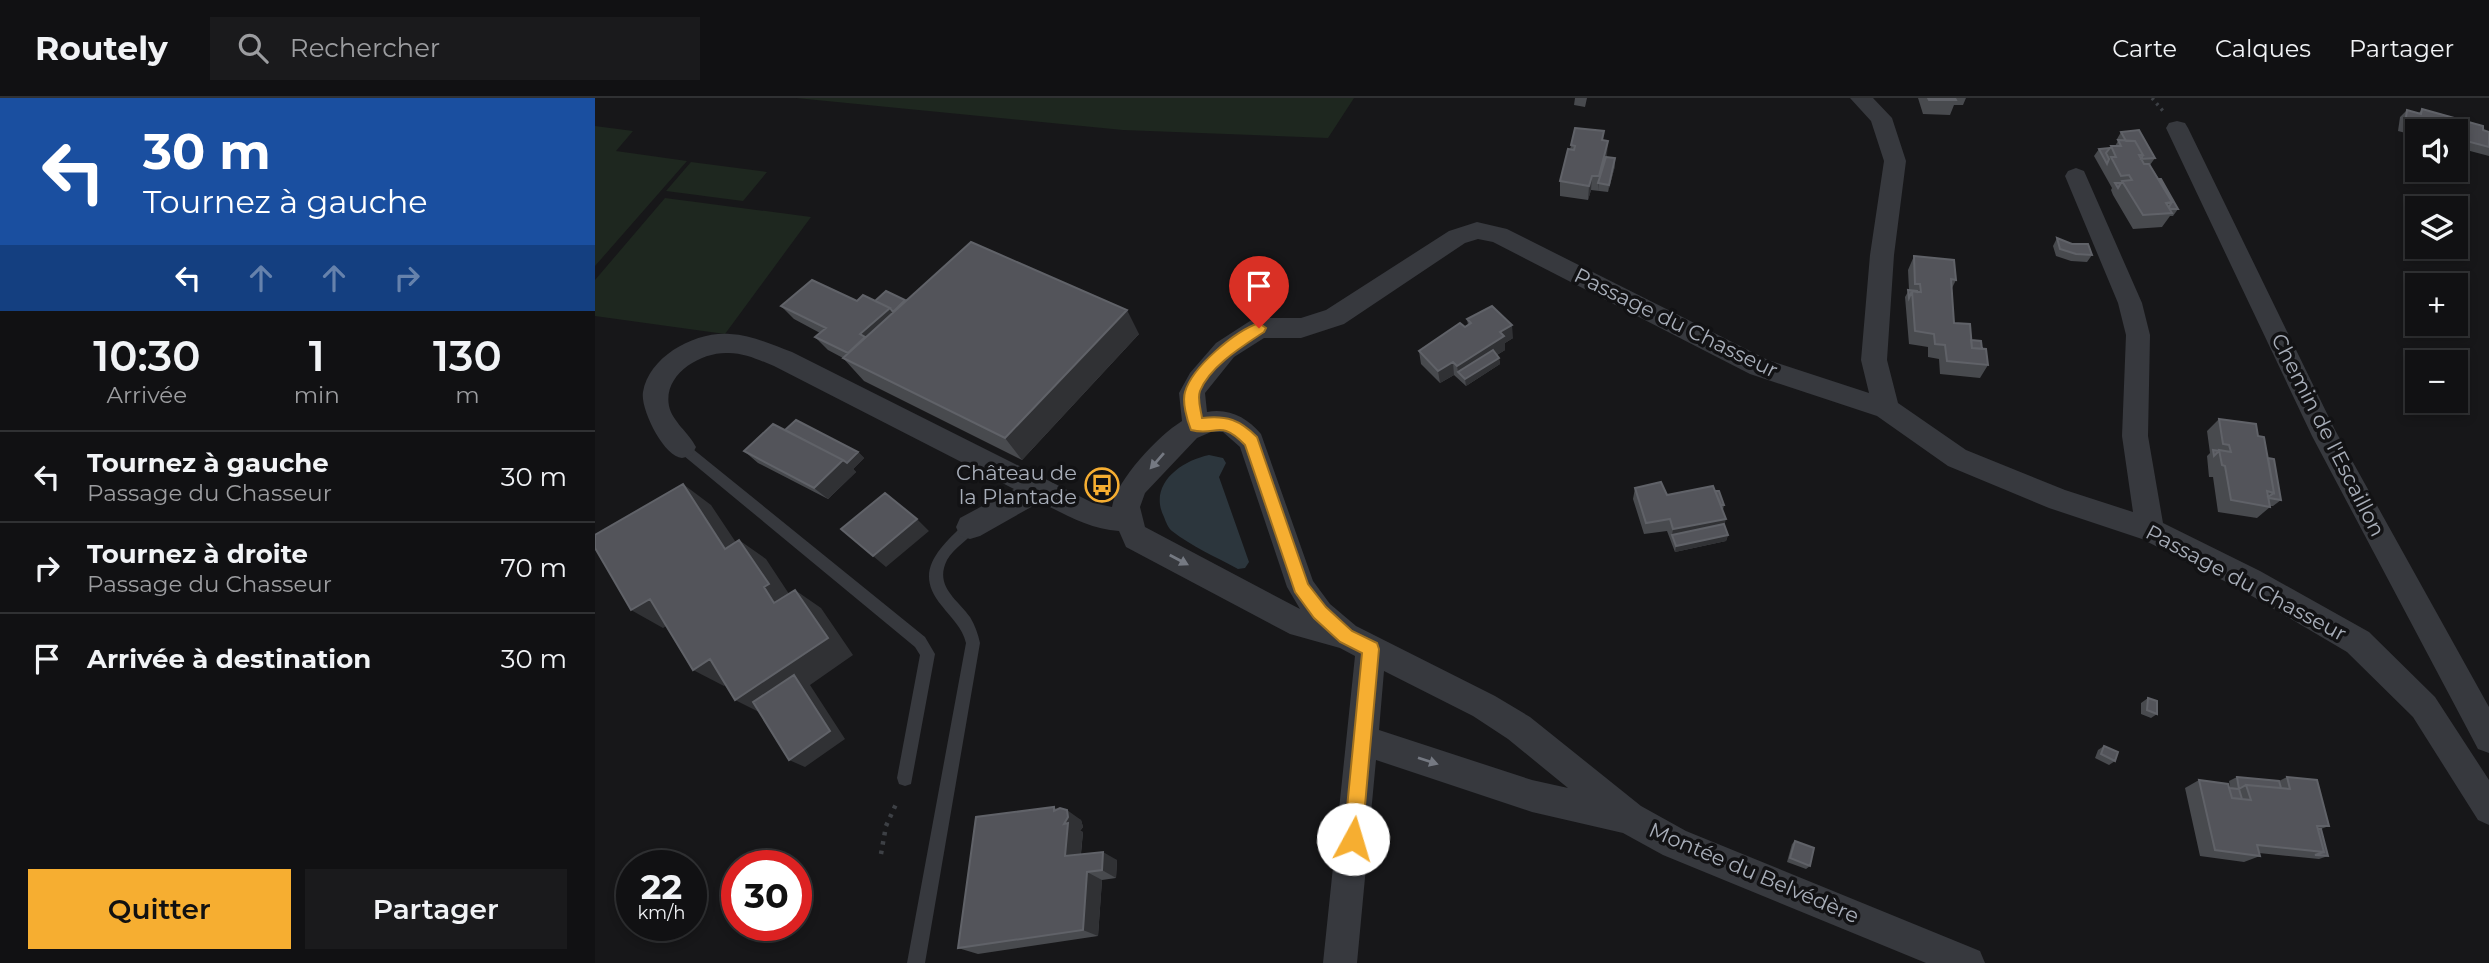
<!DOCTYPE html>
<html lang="fr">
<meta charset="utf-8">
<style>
body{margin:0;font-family:Montserrat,sans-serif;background:#1a1a1c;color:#f1f3f6;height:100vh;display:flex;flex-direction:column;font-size:26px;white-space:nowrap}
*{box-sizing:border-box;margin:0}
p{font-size:23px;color:#9c9da0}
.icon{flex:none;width:38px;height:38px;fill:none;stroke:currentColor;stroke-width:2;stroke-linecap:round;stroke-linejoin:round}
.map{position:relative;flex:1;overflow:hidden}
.details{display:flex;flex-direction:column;background:#111113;width:595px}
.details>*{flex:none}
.top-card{background:#1a4fa0;color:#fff;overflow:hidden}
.buttons{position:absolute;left:1810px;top:21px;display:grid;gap:14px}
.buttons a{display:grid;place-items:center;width:63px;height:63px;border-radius:0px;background:#111113;box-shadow:0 4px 10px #0003,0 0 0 2px #303133;font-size:35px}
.speed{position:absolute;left:21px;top:752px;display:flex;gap:14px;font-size:35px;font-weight:700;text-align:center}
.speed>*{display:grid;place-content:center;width:91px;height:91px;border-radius:50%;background:#111113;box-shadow:0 4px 10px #0003,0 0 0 2px #303133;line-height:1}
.speed small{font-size:18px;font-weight:400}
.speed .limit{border:10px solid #d22;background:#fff;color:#111}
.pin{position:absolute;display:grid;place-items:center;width:60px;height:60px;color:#fff;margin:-72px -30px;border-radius:50% 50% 50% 0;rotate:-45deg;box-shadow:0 0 7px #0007}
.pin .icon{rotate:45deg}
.me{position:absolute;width:77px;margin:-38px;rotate:6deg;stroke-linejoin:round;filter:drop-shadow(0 0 5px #0008)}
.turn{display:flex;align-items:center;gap:24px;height:147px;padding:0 28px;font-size:32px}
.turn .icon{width:91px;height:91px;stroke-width:2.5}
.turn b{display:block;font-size:49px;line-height:60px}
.lanes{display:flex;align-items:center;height:66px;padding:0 28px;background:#0003;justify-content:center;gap:35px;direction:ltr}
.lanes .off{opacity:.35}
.eta{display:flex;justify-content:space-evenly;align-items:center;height:119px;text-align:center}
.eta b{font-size:42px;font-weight:600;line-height:49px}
.cta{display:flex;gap:14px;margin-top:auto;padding:14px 28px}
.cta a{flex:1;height:80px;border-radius:0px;background:#f6ae31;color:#111;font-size:28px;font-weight:600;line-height:80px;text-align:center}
.cta a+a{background:#1a1a1c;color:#f1f3f6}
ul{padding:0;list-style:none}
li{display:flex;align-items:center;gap:21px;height:91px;padding:0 28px;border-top:2px solid #303133}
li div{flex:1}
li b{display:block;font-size:26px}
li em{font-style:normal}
header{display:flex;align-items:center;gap:42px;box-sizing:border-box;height:98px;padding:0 35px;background:#111113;border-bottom:2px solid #303133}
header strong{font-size:33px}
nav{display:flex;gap:38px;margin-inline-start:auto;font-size:24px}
.search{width:490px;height:63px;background:#1a1a1c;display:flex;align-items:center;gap:18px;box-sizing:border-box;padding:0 24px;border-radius:0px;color:#9c9da0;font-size:26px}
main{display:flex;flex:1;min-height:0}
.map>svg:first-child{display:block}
.green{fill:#1e271f}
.water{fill:#2c363d}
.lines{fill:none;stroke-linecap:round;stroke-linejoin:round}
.path-far1{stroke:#3d4045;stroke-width:3.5;stroke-dasharray:2.5 4.5;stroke-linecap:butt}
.path{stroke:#3d4045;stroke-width:4.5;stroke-dasharray:3.5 6;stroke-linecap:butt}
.service{fill:#37393e;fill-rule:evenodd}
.minor{fill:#37393e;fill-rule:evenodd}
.wall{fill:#484a4e}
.shaded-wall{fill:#303134}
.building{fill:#53545a;stroke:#606268;stroke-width:2}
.oneway{fill:#757982}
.route{fill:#f6ae31;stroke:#a07120;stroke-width:2}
.labels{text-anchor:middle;stroke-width:7;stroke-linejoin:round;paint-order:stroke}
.street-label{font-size:21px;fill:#a8aeb9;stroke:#121214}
.poi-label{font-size:21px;fill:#a8aeb9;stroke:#121214;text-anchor:end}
</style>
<header>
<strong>Routely</strong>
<div class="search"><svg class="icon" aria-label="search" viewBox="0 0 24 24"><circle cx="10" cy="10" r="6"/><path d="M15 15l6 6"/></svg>Rechercher</div>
<nav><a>Carte</a><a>Calques</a><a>Partager</a></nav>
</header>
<main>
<section class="details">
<div class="top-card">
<div class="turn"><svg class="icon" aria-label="left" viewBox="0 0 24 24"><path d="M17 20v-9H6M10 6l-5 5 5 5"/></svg><div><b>30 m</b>Tournez à gauche</div></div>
<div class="lanes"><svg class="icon" aria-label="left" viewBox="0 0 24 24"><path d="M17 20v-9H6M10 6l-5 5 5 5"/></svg><svg class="icon off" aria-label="ahead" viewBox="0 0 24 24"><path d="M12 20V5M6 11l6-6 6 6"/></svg><svg class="icon off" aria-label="ahead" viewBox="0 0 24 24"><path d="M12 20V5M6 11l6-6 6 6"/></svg><svg class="icon off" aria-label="right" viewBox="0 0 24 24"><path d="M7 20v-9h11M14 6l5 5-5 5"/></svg></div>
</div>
<div class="eta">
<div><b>10:30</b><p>Arrivée</p></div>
<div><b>1</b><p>min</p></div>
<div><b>130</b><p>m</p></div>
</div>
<ul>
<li><svg class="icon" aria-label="left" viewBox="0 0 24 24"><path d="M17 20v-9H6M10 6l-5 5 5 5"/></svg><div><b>Tournez à gauche</b><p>Passage du Chasseur</p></div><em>30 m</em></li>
<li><svg class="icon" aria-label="right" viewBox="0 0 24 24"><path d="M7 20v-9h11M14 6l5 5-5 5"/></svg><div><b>Tournez à droite</b><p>Passage du Chasseur</p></div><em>70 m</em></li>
<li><svg class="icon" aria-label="arrive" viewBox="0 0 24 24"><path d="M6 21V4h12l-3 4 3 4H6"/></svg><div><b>Arrivée à destination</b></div><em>30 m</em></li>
</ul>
<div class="cta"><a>Quitter</a><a>Partager</a></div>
</section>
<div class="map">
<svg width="1894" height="865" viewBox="0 0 1894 865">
<rect width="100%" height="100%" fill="#171719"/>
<path class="green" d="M201 0H759L733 40 528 32Z
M0 28 38 33 21 53 92 63 0 168Z
M96 64 172 74 148 103 71 93Z
M70 100 216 119 130 236 0 218V182Z"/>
<path class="water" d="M614 357 628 360 631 365 624 379 654 464 650 470 643 471C621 459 596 448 577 433 573 430 571 424 569 419 553 387 585 363 614 357Z"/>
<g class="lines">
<path class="path-far1" d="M1557 0 1568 13"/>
<path class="path" d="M286 756 291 728 302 704"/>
<path class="service" d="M88 343 330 539 340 556 316 686 310 688 304 686 302 680 325 557 320 549 83 353 81 349 83 345Z
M375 423 380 425 382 429C375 442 359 449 352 462 339 488 362 501 375 519 380 527 383 536 385 545L330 865H312L371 545C367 529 357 521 347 508 317 473 345 450 370 425Z"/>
<path class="minor" d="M1255 0H1278L1297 20 1311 63 1299 157 1292 262 1303 305 1371 352 1470 392 1538 414 1527 338 1531 237 1523 205 1470 78 1473 73 1481 70 1489 73 1547 205 1555 237 1553 338 1568 425 1665 473 1774 534 1840 599 1894 682V727L1883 722 1818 619 1752 554 1645 491 1547 441 1454 410 1353 368 1282 318 1155 276 898 144 883 141 870 145 749 226 706 240H669L639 259 610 295 612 314C635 310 652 320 666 336L718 483 735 506 761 528 900 598 935 619 1046 708 1091 733 1385 853 1390 865H1331L1068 757 1028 735 937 714 781 662 762 865H728L760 558 745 550 695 536 531 449 524 433C495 431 471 417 445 404L385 438 375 441 365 438 361 429 365 420 419 391 179 268C164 262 148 254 131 255 104 255 68 277 74 308 77 323 94 335 101 349L97 357C96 357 89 360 87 360 69 359 45 311 48 294 54 258 101 233 135 236 157 237 177 247 197 254L498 405 517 409C522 381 563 338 587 323L584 295 595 275 621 245 655 223 664 220H706L731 212 854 133 882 124 912 131 1173 262 1274 295 1266 262 1275 157 1289 63 1276 23ZM628 334 645 349 692 489 705 511 550 429 545 409 550 395 602 340 616 334ZM789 573 878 618 913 641 973 690 937 682 784 632Z
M1582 23 1590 25 1593 30 1740 332 1894 609V655L1883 651 1717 338 1571 30 1574 25Z"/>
</g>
<path class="wall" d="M980 0H992L990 9 979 7Z
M1323 0H1371L1368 7H1359L1355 17 1328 16Z
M1827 11 1894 34V58L1860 49V33H1822V38L1803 33 1805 19 1812 12 1824 15Z
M1526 34 1560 60 1555 67 1583 111 1578 118H1575L1567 129 1538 131 1518 97 1516 92 1517 90 1499 58 1504 51 1515 50 1516 48H1520L1523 43 1522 41Z
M1008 42 1012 59 1020 60V68L1013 94 996 92 993 102 965 98V83L975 52 976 47Z
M1462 140 1497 157 1492 164 1476 163 1461 158 1458 148Z
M1319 158 1361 182 1357 190 1359 225 1376 242 1387 251 1393 267 1385 280 1345 276 1344 261 1333 259V249L1314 246 1310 199 1314 192 1313 172Z
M280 203H310L544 236 427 362 269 283 248 260 233 252 220 239 225 235 199 221 186 208Z
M872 221 918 240 910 245V252L902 257 904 260 905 266 871 288 859 277 845 285 826 266 824 253 873 227Z
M1624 321 1663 338 1673 360 1686 402 1678 408H1675V409L1662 420 1623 414 1618 379H1614L1612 358 1615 355 1612 333Z
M190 332 263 354 269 360 258 371 261 374 233 401 163 365 149 353Z
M1040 390 1072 397 1120 393 1129 407 1128 412 1129 426 1133 437 1131 443 1080 454 1072 433 1049 436 1038 401Z
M1553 600 1562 616 1556 620 1546 616V605Z
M1509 648 1520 663 1514 667 1500 660 1503 652Z
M1642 679 1684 683 1692 679 1734 728 1726 731 1733 758 1724 761 1664 755 1665 758 1649 764 1605 758 1590 690 1604 682 1635 690 1634 683Z
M463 712 486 722 488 729 485 733 488 734 486 756 522 762 521 780 507 782 503 838 383 856 363 850Z
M1200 743 1215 768 1211 771 1192 764 1197 746Z"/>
<path class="shaded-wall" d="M1013 43 1012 58 1005 85H1003V93L1004 78Z
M1020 60V68L1013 94 1014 87Z
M997 78 996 92 993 102 994 88Z
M310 202 254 256 265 236 295 210Z
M532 212 544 236 427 362 410 340Z
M917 227 918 240 910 245V252L867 278 863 274 862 268 905 234Z
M904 260 905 266 871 288 870 281Z
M858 264 859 277 845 285 843 273Z
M263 354 269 360 258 371 261 374 233 401 219 390 248 362Z
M88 386 116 407 158 470 130 451Z
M322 421 334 433 291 469 278 458Z
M1131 421 1128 432 1077 437 1078 431Z
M1133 437 1131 443 1080 454 1081 448Z
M144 442 171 461 200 505H179L169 489Z
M200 492 226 510 258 557 215 587 250 641 210 669 194 662 170 617 140 602Z
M55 501 86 519 68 530 36 512Z
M115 561 145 578 129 588 98 572Z
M459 709 473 718 472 712 486 722 488 729 485 733 488 734 485 763 470 758 469 726 459 713Z
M508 754 522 762 521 780 507 772Z
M492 774 507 782 503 838 488 832Z"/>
<path class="building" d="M1333 0H1360L1361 2H1334Z
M1827 11 1888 28V32L1894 34V49L1860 40V33H1837L1810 26 1812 12 1826 16Z
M980 30 1009 33 1007 42 1013 43 1004 78H997L994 88 965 83 973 51 979 52 980 48 976 47Z
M1544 32 1560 60 1546 61 1548 57 1540 43H1531L1526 34Z
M1523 42 1540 43 1548 57H1544L1549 66H1554L1577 104 1571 105 1577 115 1548 117 1527 83 1537 82 1534 77 1526 78 1516 59H1521L1516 48H1526Z
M1515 50 1511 55 1514 61 1512 66 1504 51Z
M1011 59 1020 60 1014 87 1003 85Z
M1564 81H1566L1583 111H1575L1574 109 1577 104Z
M1520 85H1526L1523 90Z
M1462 140 1477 146H1493L1497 157 1481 156 1465 151Z
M376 144 532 212 410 340 248 260Z
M1319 158 1359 162 1361 182 1356 181 1359 225 1375 226 1377 250 1391 251 1393 267 1352 263 1350 247 1340 246 1339 236 1320 233 1317 193 1326 194 1325 186H1320Z
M217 182 262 203 268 197 295 210 265 236 270 239 253 255 220 239 231 230 186 208Z
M1313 192 1322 193V194L1317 193 1314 200Z
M291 193 310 202 298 214 295 210 280 203Z
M897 208 917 227 905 234 909 238 862 268 858 264 843 273 824 253 865 225 870 229 876 225 872 221Z
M1376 242 1386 243 1387 251 1377 250Z
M898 252 904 260 870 281 863 274Z
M1624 321 1661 326 1663 338 1669 339 1679 395 1672 393 1675 409 1636 402 1630 368 1627 367 1624 352 1636 354 1634 347 1628 346Z
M201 322 263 354 252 365 248 362 190 332Z
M178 326 248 362 219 390 149 353Z
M1618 352 1624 353 1619 358Z
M1673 360 1679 361 1686 402 1674 400 1673 399 1679 395Z
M1066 384 1072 397 1118 388 1131 421 1078 431 1075 421 1051 425 1040 390Z
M88 386 130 451 144 442 174 486 169 489 179 505 200 492 233 540 140 602 115 561 98 572 55 501 36 512 0 450V437Z
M1120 393H1124L1129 407H1126Z
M290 395 322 421 278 458 246 431Z
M1129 426 1133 437 1081 448 1077 437Z
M199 577 235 633 194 662 158 604Z
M1553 600 1562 603V616L1552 612Z
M1509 648 1523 654 1520 663 1506 656Z
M1642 679 1684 683 1686 690 1651 687 1644 691 1647 701 1637 700 1634 690 1644 691Z
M1692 679 1722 682 1734 728H1722L1729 754 1662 747 1665 758 1620 752 1604 682 1633 686 1637 700 1656 702 1651 687 1695 691Z
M459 709V713L465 710 472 712 473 719 469 726 473 725 470 758 508 754 507 772 492 774 488 832 363 850 381 719Z
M1723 731H1726L1733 758 1720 757 1729 754Z
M1200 743 1219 750 1215 768 1195 760Z"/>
<defs><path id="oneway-solid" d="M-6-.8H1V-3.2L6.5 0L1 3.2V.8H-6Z" transform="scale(1.75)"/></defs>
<g class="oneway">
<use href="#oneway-solid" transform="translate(562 363) rotate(131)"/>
<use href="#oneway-solid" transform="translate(584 462) rotate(28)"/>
<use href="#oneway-solid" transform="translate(833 663) rotate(18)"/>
</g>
<path class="route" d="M664 225 671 230 669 234C648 248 615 268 605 293 602 301 606 312 607 320 632 317 645 322 662 339L713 486 731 509 757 533 782 545 784 551 767 741 765 748 758 750 751 748 749 741 767 555 745 544 719 520 700 494 650 347C624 320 622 339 596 332 592 322 587 304 590 294 597 269 640 233 664 225Z"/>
<defs>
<symbol id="bus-ring" viewBox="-11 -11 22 22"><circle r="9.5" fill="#121214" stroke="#f6ae31" stroke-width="1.5"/><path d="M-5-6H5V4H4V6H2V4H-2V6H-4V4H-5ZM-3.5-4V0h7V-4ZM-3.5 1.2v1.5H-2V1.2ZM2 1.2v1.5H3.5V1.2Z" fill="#f6ae31"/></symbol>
</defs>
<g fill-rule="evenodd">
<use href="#bus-ring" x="488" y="368" width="38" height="38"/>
</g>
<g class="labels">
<g class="street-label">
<text transform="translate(1081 225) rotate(26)" y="7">Passage du Chasseur</text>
<text transform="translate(1733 337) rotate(63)" y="7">Chemin de l'Escaillon</text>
<text transform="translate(1651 485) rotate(28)" y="7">Passage du Chasseur</text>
<text transform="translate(1159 775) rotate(23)" y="7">Montée du Belvédère</text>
</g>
<g class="poi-label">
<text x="482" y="382">Château de<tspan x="482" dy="24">la Plantade</tspan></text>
</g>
</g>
</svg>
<div class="buttons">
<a><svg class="icon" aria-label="sound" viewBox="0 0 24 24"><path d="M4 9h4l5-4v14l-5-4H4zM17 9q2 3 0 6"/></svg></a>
<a><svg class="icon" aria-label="layers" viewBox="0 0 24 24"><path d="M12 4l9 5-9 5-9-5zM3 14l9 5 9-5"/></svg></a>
<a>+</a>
<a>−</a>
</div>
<div class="speed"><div>22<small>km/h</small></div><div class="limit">30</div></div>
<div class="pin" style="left:664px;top:230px;background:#d93025"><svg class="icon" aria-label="arrive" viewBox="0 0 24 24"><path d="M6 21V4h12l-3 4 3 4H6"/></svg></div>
<svg class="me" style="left:758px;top:741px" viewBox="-20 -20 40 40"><circle r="19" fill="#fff"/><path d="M0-13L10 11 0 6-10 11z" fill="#f6ae31"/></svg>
</div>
</main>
